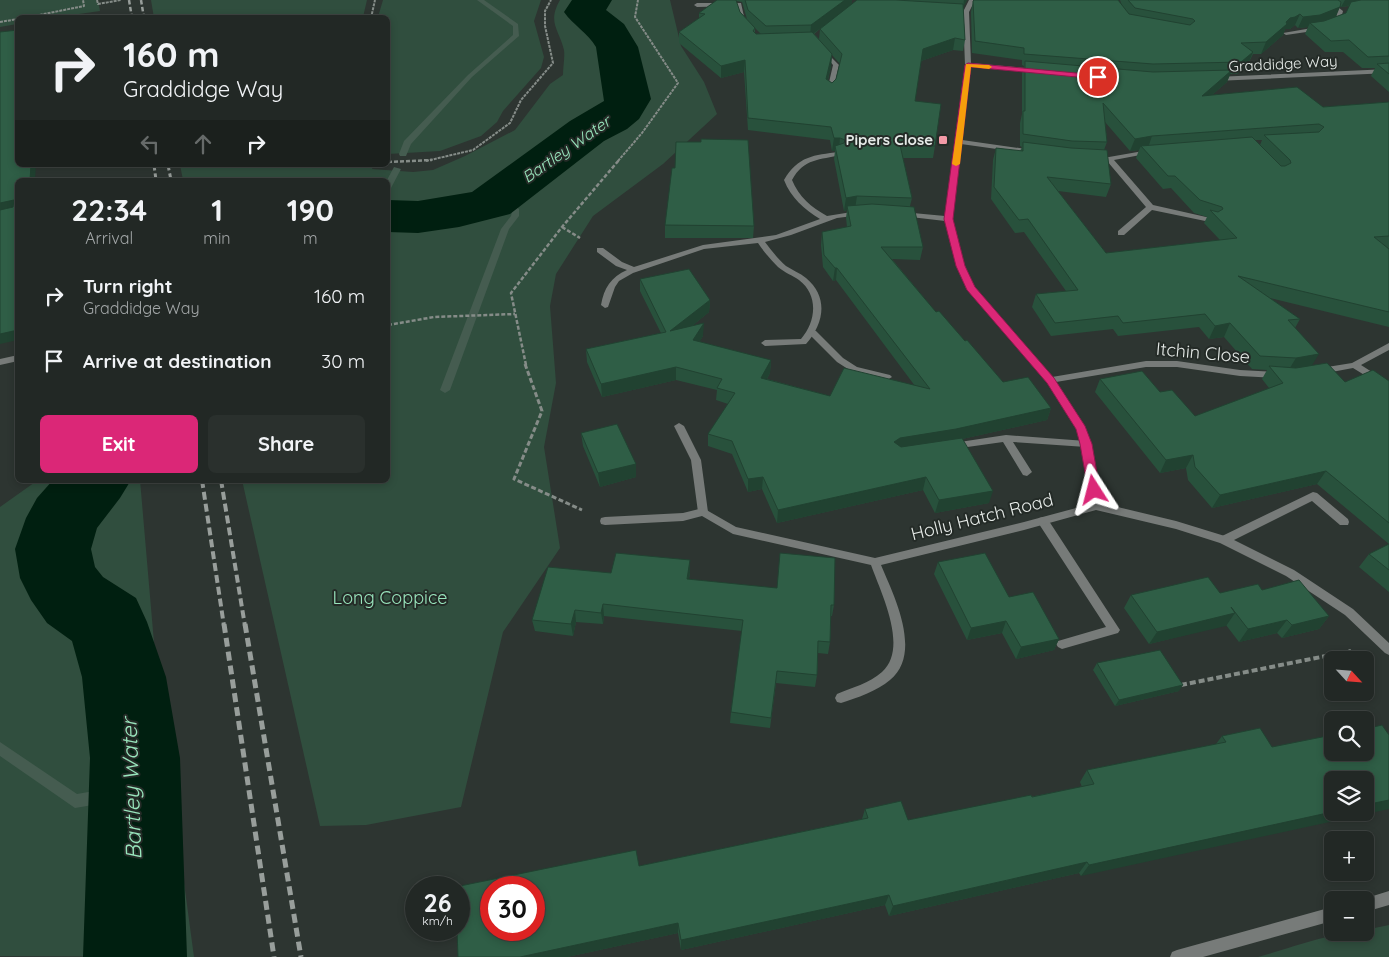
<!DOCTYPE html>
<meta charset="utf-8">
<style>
body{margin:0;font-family:Quicksand,sans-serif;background:#2a302d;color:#f1f3f6;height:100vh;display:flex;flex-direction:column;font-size:19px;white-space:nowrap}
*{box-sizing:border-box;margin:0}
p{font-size:16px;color:#a2a6a7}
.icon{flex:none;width:28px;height:28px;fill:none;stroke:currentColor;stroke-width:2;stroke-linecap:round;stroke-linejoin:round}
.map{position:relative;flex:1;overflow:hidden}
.details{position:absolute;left:15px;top:178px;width:375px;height:305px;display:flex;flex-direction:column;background:#222825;border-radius:8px;box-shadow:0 2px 8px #0003,0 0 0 1px #3f4442}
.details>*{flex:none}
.guide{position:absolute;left:15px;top:15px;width:375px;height:152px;border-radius:8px;box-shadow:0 2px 8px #0003,0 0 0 1px #3f4442;background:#222825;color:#f1f3f6;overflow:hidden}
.needle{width:32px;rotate:116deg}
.tools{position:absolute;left:1324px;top:651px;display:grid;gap:10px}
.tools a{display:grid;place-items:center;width:50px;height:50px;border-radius:8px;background:#222825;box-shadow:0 2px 8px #0003,0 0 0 1px #3f4442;font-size:25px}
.speed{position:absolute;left:405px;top:876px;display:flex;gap:10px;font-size:25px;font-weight:700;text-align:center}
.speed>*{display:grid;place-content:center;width:65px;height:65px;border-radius:50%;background:#222825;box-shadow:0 2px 8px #0003,0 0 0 1px #3f4442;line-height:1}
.speed small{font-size:12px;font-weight:400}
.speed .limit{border:8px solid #d22;background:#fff;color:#111}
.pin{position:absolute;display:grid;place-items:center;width:42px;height:42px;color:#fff;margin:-21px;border:2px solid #fff;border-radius:50%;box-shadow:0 1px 5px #0007}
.me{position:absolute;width:55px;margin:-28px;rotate:351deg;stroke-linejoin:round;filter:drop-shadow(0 0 4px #0008)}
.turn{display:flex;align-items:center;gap:18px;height:105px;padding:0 25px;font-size:22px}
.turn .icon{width:65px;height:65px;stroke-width:2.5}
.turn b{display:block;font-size:35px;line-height:42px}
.lanes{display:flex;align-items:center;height:48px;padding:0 25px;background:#0003;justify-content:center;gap:25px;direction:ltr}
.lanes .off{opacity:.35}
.eta{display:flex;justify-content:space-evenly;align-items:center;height:85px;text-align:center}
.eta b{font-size:30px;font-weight:700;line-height:35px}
.action{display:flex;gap:10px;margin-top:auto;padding:10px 25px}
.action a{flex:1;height:58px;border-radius:8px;background:#db2777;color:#fff;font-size:20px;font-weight:700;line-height:58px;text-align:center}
.action a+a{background:#2a302d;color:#f1f3f6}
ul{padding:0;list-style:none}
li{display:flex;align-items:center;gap:15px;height:65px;padding:0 25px}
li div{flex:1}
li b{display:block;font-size:19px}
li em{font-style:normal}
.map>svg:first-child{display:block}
.green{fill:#304e3e}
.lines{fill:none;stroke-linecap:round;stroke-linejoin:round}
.stream{fill:#455c50;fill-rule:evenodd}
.river{fill:#001f10;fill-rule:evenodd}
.path-far3{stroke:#858c88;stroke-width:2;stroke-dasharray:3 1;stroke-linecap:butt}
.path-far2{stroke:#858c88;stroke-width:2.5;stroke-dasharray:4 2;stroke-linecap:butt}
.path-far1{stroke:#858c88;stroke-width:3;stroke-dasharray:5 2.5;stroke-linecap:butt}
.path{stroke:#858c88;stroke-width:4;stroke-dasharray:6 3;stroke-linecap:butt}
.service{fill:#777b79;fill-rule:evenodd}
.minor{fill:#777b79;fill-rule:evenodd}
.rail-far3{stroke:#989e9b;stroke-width:2.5;stroke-dasharray:4.5 2.5;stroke-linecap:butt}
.rail-far2{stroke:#989e9b;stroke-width:3;stroke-dasharray:5.5 3;stroke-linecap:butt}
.rail-far1{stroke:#989e9b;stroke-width:4;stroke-dasharray:8 4;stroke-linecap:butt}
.rail{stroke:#989e9b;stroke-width:5;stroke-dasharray:9 5;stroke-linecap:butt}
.wall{fill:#28513c;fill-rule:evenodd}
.shaded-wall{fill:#214231}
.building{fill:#2f5e46;stroke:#214231;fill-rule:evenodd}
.route{fill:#db2777;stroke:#8e194d}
.slow{fill:#f59e0b}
.poi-dot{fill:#f39aa7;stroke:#242b27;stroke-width:2}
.labels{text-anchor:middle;stroke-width:4;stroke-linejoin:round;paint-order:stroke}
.far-street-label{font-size:15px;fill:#e5eae7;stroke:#242b27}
.far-poi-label{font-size:15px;font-weight:bold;fill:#e5eae7;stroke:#242b27;text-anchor:end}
.far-water-label{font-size:16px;font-style:italic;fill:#99e6bd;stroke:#242b27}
.street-label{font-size:18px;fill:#e5eae7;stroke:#242b27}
.park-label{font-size:18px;fill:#99e5bd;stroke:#242b27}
.near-water-label{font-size:22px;font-style:italic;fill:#99e6bd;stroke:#242b27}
</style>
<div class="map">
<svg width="1389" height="957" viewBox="0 0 1389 957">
<rect width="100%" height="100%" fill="#2d3531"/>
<path class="green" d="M0 0H98L100 11 58 17 18 18 17 24 0 27Z
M151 0H367L363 17 154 18Z
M383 0H541L534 21 544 57 541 68 503 111 497 122 481 136 440 151 388 154V18L378 17Z
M560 0H670L681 46 704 82 717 114 663 164 593 216 556 274 550 306 556 383 544 447 560 548 503 632 461 807 366 825 320 826 242 480H388V180H183L180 165H374L372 169 413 172 433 170 465 156 515 130 550 84 563 75C563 67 565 57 564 50 559 29 547 23 560 0Z
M38 480H140L158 689 194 957 0 956V507Z
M1389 925V957H1258C1291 948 1331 932 1365 932V930Z"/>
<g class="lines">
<path class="stream" d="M477 0H484L518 24 519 36 472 77 411 144 406 156H400L399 154 404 141 468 75 513 35V26Z
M394 167 401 169 391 188H388L387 180Z
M494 196H500L519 209V216L509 229 450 390 445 393 440 390 501 229 511 216 512 212 494 200Z
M0 742 77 794 134 784 139 786 141 791 139 796 134 798 75 808 0 756Z"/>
<path class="river" d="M572 0H612L606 10 624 24 638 47 651 99 639 119 627 129 604 141 510 214 459 227 418 233 388 232V200L418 201 472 192 570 121 604 101 596 47C588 33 573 25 564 12Z
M53 480H131L120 498 97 528 91 549 95 567 103 577 136 598 147 622 166 677 180 758 187 957H83L90 758 82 677 72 641 47 623 31 600 20 578 15 549 26 518 37 498Z"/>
<path class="path-far3" d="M97 0 98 4 121 0
M24 18 84 6 83 0
M237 18 247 16 259 18
M371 18 375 0
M0 22 18 19
M426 161 473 150 510 123 521 100 553 63 545 26V11L551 0
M618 161 642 133 678 83 635 17 638 0"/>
<path class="path-far2" d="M388 162 432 160
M562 227 580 238
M388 325 434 317 515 314
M526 365 511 293 562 227 619 160"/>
<path class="path-far1" d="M525 364 542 411 514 479 582 510"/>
<path class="path" d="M1181 685 1351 651"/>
<path class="service" d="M741 3 745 21 742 23 739 21 737 6 697 7 694 5 697 3Z
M830 56 839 65 833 91 830 93 827 91 833 65 827 58Z
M813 330 816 331 843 358 857 367 890 375 892 377 887 380 851 371 837 362 810 335 809 333 810 331Z
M679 423 684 426 701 460 708 512 707 515H699L698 512 691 460 674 426Z
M1006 435 1086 441 1091 444 1086 447 1013 442 1032 472 1027 476 1023 475 1003 442 953 449 948 446 953 443Z
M1313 492 1317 493 1348 519 1349 522 1348 525H1340L1312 501 1228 543H1220L1219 540 1220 537Z
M1043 517 1047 518 1118 627 1120 630 1118 633 1062 649 1058 647 1056 644 1058 641 1106 627 1039 524 1038 521 1039 518Z"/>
<path class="minor" d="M969 0H975L969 12 971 63 1036 69 1039 71 1036 73 971 67 962 140 1033 150 1036 152 1033 154 961 144 952 219 965 266 974 287 1052 377 1146 361H1177L1240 370 1277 372 1282 375 1277 378 1240 376 1177 367H1146L1056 382 1086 429 1091 444 1101 503 1176 521 1228 537 1294 570 1353 609 1389 643V655L1385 653 1345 615 1286 576 1220 543 1176 529 1096 510 1024 530 881 565C894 596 923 653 890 680 877 691 857 698 841 703L837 702 835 698 837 694C851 688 870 683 882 672 909 648 881 593 871 565L733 534 702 516 683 521 605 525 601 524 600 521 601 518 605 517 683 513 703 508 736 527 875 558 1024 522 1091 504 1081 444 1076 429 1047 382 966 288 957 266 945 221 902 216 898 214 902 212 945 216 965 65 963 12Z
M1322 0H1329L1343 11 1341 19 1334 25 1329 24 1336 18 1337 12Z
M1318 27 1320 28V30L1286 35 1283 33Z
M1389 69V73L1215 81 1212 79 1215 77Z
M1149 150 1151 151V153L1114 160 1153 205 1215 219V223L1152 210 1124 235H1118V231L1146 207 1107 161 1095 160 1092 158 1095 156 1109 157Z
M839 152 841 153V155C820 160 804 158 792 180 799 197 811 207 827 216L858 211 862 213 861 215 837 218 791 235 765 242C771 250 778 259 786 266 792 270 800 273 806 278 829 297 824 324 806 344L765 346 761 343 765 340 801 339C816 322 819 295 799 280 792 275 785 273 778 267 771 260 764 252 758 243L704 249 633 273 619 281 615 287 608 307 605 308 601 305C604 288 611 277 627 270L616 266 597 252V248H603L622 262 634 267 703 245 776 235 820 219C804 209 791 198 784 180 798 156 814 155 839 152Z
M1389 343V350L1361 365 1389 383V390L1353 368 1321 374 1317 371 1321 368 1352 363Z
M18 355V361L0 365V359Z
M1389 891V905L1365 912V900H1360Z
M1332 907V921L1203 957H1170L1172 952 1177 950Z"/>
<path class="rail-far3" d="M129 0 132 18
M141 0 144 18"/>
<path class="rail-far2" d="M154 165 156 180
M168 165 171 180"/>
<path class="rail-far1" d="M202 480 224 626
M221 480 245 626"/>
<path class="rail" d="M224 624 274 957
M245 624 301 957"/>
</g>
<path class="wall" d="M717 0H852V4L857 0H967L963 7 965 40 963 51 953 50 921 61 915 101 935 146 933 158H903L912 198 910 206 923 247 920 260 892 259 936 312 965 341 1003 382 1051 408 1047 420 962 439 989 503 935 513 923 490 777 523 762 489 748 492 732 454 708 446V434L728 404 716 400 717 390 676 380 602 397 587 362 586 349 661 333 640 291V279L710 300 709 312 692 326 703 336 699 342 771 360 770 373 767 379 830 396 915 386 836 280 833 281 823 267 821 245 822 232 847 227 846 218 847 210 844 211 834 159 835 151H832L830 140 748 130 744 72 721 78 679 43V32L699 18V13ZM736 1 742 2 747 19 740 12ZM755 28 761 34H756L755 33ZM820 29 819 39 814 34ZM832 55 840 64 836 79 832 83 828 80 831 66Z
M1120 0H1389V92L1371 76 1375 68H1362L1343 52H1325L1305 34 1308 27 1298 28 1295 25 1290 29H1285L1283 35 1261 54H1253L1248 64 1237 74H1230L1227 82 1212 95 1323 107 1389 102V248H1387L1389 249V327L1270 298 1300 319 1295 328 1312 365 1345 382 1389 381V592L1359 567 1369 554 1389 544 1317 484 1212 508 1188 480 1186 468 1160 473 1095 392 1100 379 1160 392 1195 416 1269 388 1262 379 1267 370 1252 369 1224 337 1209 339 1199 327 1118 336 1113 329 1051 336 1032 307 1036 294 1066 291 1024 232 1015 233 991 199 993 160 996 148 1020 151 1022 147 1020 146V123L1022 114V73L1024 66 1022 65V60L972 53 971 12 973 1H1118L1122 6ZM1340 6 1341 7 1349 6 1346 13 1335 17ZM1105 122 1130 151 1139 150 1136 158 1163 189 1171 188 1194 213 1207 217 1204 223 1220 240 1106 253 1058 191 1106 197 1111 184 1104 150 1107 142ZM1255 140H1262L1260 145Z
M665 225 754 226 753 238H665Z
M581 433 636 464V477L600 487 583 446Z
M938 562 1009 597 1059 639 1054 650 1016 659 1002 633 967 640 934 574Z
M690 572 689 579 834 605 832 616H831L830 642 828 654 818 653 817 675 815 687 776 683 770 728 730 723 731 712 742 631 604 616 603 624 576 622 573 636 535 631 532 620 611 573Z
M1262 590 1329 616 1319 629 1282 638 1277 633 1239 642 1226 625 1149 644 1124 608 1131 595 1220 593Z
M1097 663 1179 691 1115 706 1093 670Z
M1260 728 1081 876 1079 873 889 916 885 905 681 950 678 933 567 957H458L639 866 862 819 865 809 908 820 1082 787 1080 782 1087 770 1216 744 1222 736Z"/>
<path class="shaded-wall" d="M845 0H852V5L810 36 811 25Z
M964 0H967L963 8Z
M1345 0H1379L1341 7Z
M1340 7 1335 19 1315 26 1310 23 1308 27 1298 28 1303 17Z
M1300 14 1295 25 1290 29H1285L1283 35 1261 54 1266 42 1290 18Z
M955 38 953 50 921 61 923 49Z
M1253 52 1248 64 1237 74 1241 62Z
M832 54 831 66 825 91 826 79Z
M745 60 744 72 721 78V66Z
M1232 70 1227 82 1197 108 1202 96Z
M1152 136 1148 148 1141 146 1139 150 1130 151 1135 139Z
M834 138H840L839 150 835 146V151H832Z
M31 165H36L35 180H30Z
M857 196 855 209 847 206V210L844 211 846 198Z
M14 200 18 206 0 212V203Z
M835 268H837L836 280 833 281Z
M710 300 709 312 671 343 670 331Z
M704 323 703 336 693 353V340Z
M1230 323 1224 337 1209 339 1215 326Z
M18 330V340L0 344V334Z
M1319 354 1311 367 1288 371 1296 358Z
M771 360 770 373 761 390V378Z
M676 367V380L602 397 601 384Z
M1051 408 1047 420 953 441 898 450 894 442 900 438Z
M1193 455 1186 468 1160 473 1166 460Z
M636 464V477L600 487 598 473Z
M1326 471 1317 484 1212 508 1220 495Z
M763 477 762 489 748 492V479Z
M926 477 923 490 777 523 778 510Z
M993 491 989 503 935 513 939 500Z
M690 560V572L687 590V579Z
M603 604 604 616 603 624 601 613Z
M575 610 576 622 573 636 571 624Z
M1235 613 1226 626 1149 644 1157 632Z
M1329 616 1319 629 1282 638 1292 625Z
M1287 620 1277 633 1239 642 1248 629Z
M1006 621 1002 633 967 640 971 628Z
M1059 639 1054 650 1016 659 1021 647Z
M1183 685 1179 691 1115 706 1119 700Z
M1389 800V809L1081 876 1089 865 1332 812H1365V805Z
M1087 862 1079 873 889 916 893 906Z
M889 895 885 905 681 950V940Z
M678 923V933L567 957H520Z"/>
<path class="building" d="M717 0H736L740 12 755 28 753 31 756 34 812 32 832 54 826 79 832 83 836 79 842 54 820 29 857 0H896L963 4 965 40 955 38 923 49 915 101 941 104 935 146 900 145 912 198 857 196 846 198 835 146 844 143 845 140 840 138H834L831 127 748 118 745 60 721 66 679 32 705 14 699 13Z
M745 0H845L811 25 766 26 748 10Z
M974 0H1118L1129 14 1190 25 1195 21 1193 19 1135 8 1128 0H1338L1341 2 1340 7 1320 15 1303 17 1300 14 1295 17 1290 18 1286 22 1287 24 1266 42 1241 43 1253 52 1241 62 1153 64 1024 54V48L975 41 973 1Z
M1361 0H1389V56L1368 57 1349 40 1331 41 1310 23 1324 21 1346 13 1351 2Z
M18 30V165H31L30 180H18V330L0 334V210L13 207 14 200 0 203V32Z
M1025 61 1153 72 1232 70 1202 96 1297 87 1323 107 1389 102V236L1374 237 1389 249V312L1238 276 1300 319 1288 320 1319 354 1296 358 1260 356 1230 323 1215 326 1205 314 1123 323 1118 316 1055 323 1036 294 1078 290 1028 219 1019 220 994 187 996 148 1023 151V142L1071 148 1107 150 1111 184 1047 177 1106 253 1237 238 1210 210 1218 212 1223 209 1222 207 1200 200 1175 176H1168L1141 146 1252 137 1281 166H1285L1291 163 1290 160 1264 135 1319 132 1324 127 1319 124 1152 136 1135 139 1103 103 1107 142 1072 141 1023 134V111H1025Z
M1389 63V74L1377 64Z
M701 139 748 140 754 226 665 225 672 168H675L676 142H701Z
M872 204 914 207 923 247H881L936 312 939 311 965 341 967 340 1003 382 1028 377 1051 408 956 429 900 438 894 442 901 447 962 438 993 491 939 500 926 477 778 510 763 477 748 479 732 441 708 434 735 393 717 388 722 379 676 367 601 384 586 349 666 332 640 279 689 269 710 300 670 331 704 323 693 340 771 360 761 378 830 396 844 368 930 389 837 268H835L824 255 822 232 851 226 847 206Z
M1327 363 1345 382 1373 370 1389 381V523L1326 471 1220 495 1195 467 1193 455 1166 460 1100 379 1142 371 1160 392 1172 390 1195 416 1283 383 1269 366 1296 368Z
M617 424 636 464 598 473 581 433Z
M1389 544V570L1369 554Z
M616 553 690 560 687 579 777 588 780 553 835 558 834 605H831L830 642 818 641 817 675 777 671 771 718 731 712 743 620 603 604 601 613 575 610 571 624 532 620 548 567 611 573Z
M985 553 1009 597 1033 592 1059 639 1021 647 1006 621 971 628 938 562Z
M1208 577 1220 593 1258 584 1262 590 1299 580 1329 616 1292 625 1287 620 1248 629 1231 607 1235 613 1157 632 1131 595Z
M1160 650 1183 685 1119 700 1097 663Z
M1382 725 1389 735V800L1365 805V780H1332V812L1089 865 1087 862 893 906 889 895 681 940 678 923 520 957H458L457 930H459V888L455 887 636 850 639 866 868 818 865 809 901 801 908 820 1031 795 1032 797 1094 784 1087 770 1226 742 1222 736 1260 728 1272 747 1332 735V752H1365V729ZM491 888H534V930H491Z"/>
<path class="route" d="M968 63 1098 75 1102 77 1098 79 971 67 953 219 965 266 975 287 1054 378 1085 426 1092 444 1100 490 1094 495 1088 490 1080 444 1076 429 1047 383 967 290 956 266 944 219 965 65Z"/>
<path class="slow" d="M966 64 989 65 992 67 989 69 971 67 960 164 956 166 952 164Z"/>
<rect class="poi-dot" x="938" y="135" width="10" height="10" rx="2.5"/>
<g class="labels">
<g class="far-street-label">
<text transform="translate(1283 64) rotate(-3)" y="5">Graddidge Way</text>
</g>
<g class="far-poi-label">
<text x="933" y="145">Pipers Close</text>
</g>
<g class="far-water-label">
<text transform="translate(566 149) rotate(-35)" y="6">Bartley Water</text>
</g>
<g class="street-label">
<text transform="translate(1203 353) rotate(5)" y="6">Itchin Close</text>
<text transform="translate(982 517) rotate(-14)" y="6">Holly Hatch Road</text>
</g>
<g class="park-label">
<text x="390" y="604">Long Coppice</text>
</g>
<g class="near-water-label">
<text transform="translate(131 789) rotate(-92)" y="8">Bartley Water</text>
</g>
</g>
</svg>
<div class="tools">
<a><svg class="needle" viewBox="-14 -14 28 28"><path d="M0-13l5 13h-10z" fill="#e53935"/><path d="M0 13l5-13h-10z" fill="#a2a6a7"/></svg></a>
<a><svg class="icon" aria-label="search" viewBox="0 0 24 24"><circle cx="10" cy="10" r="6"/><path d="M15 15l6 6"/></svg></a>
<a><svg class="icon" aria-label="layers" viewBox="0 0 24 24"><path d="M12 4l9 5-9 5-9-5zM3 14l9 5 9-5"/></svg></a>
<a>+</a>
<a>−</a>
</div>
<div class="speed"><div>26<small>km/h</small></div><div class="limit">30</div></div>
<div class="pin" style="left:1098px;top:77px;background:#d93025"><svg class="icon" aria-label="arrive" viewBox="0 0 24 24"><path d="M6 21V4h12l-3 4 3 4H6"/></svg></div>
<svg class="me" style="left:1094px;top:490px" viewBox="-20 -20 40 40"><path d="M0-17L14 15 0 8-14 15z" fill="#db2777" stroke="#fff" stroke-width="4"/></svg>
<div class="guide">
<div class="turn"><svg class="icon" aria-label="right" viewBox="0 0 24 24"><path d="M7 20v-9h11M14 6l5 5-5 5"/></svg><div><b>160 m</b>Graddidge Way</div></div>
<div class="lanes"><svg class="icon off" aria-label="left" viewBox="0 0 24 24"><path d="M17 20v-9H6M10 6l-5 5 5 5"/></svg><svg class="icon off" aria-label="ahead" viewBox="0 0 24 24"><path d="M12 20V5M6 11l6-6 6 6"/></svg><svg class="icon" aria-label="right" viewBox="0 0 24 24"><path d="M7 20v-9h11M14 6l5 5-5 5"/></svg></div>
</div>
<section class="details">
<div class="eta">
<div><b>22:34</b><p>Arrival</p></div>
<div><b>1</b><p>min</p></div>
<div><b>190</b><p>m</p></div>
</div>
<ul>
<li><svg class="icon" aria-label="right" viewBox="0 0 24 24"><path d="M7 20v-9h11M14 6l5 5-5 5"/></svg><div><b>Turn right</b><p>Graddidge Way</p></div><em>160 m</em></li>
<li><svg class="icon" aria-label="arrive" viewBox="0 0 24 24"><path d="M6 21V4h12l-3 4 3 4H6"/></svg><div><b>Arrive at destination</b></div><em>30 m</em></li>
</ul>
<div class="action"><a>Exit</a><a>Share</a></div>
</section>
</div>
